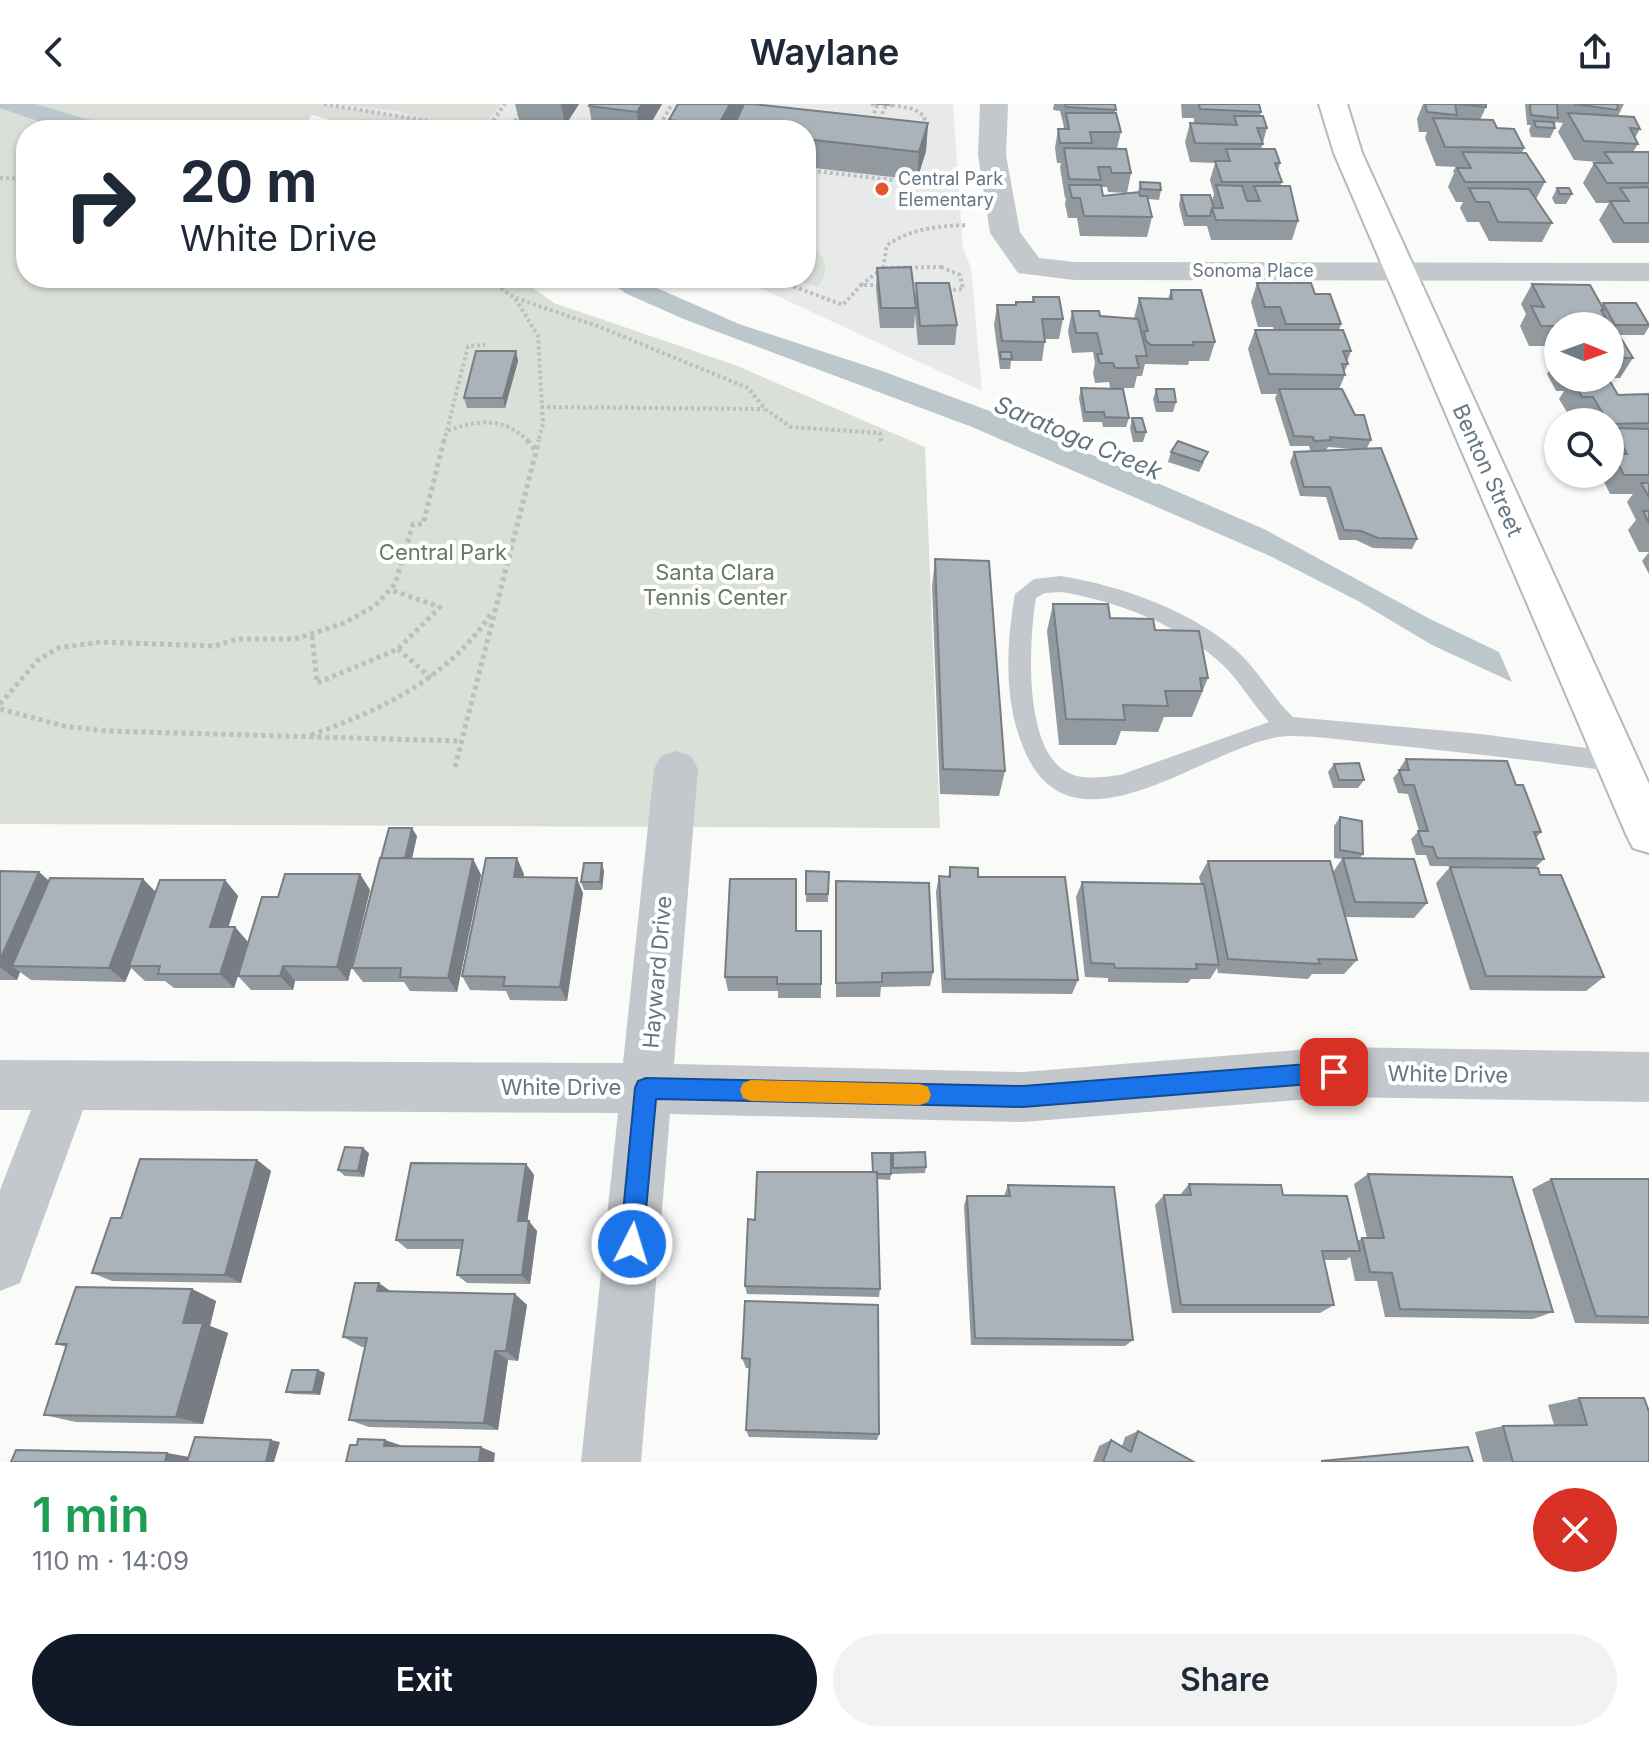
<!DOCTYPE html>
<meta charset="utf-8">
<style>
body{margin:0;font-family:Inter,sans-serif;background:#f2f2f3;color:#1f2937;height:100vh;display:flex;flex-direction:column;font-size:30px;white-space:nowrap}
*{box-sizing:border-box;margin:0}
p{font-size:26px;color:#747a83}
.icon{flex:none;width:44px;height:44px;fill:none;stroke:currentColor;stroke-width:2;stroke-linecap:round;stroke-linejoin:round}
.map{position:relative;height:1358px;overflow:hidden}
.sheet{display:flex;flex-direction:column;background:#fff;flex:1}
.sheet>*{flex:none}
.hud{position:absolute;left:16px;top:16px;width:800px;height:168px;border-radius:32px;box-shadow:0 2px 6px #0004;background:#fff;color:#1f2937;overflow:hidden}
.needle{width:52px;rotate:91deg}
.tools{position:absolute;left:1544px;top:208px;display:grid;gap:16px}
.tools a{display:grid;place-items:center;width:80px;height:80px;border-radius:50%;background:#fff;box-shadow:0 2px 6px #0004;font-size:40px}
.pin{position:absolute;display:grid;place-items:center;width:68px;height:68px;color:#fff;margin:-34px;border-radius:16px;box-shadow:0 4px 12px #0006}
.me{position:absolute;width:88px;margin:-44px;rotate:5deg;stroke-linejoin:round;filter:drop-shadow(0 0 6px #0008)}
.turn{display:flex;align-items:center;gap:28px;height:168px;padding:0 32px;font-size:36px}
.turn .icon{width:104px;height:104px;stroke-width:2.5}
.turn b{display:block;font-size:56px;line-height:68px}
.round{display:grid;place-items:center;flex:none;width:84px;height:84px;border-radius:42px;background:#f2f2f3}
.overview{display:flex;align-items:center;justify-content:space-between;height:136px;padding:0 32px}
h1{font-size:48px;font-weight:600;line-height:60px;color:#1e9e55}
.action{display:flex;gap:16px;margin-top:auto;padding:16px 32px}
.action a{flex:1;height:92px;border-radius:48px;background:#111827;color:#fff;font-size:32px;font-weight:600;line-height:92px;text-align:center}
.action a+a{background:#f2f2f3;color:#1f2937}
header{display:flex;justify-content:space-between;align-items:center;height:104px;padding:0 32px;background:#fff;font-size:36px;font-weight:600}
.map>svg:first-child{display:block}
.built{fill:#e8e9e9}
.green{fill:#dadfd7}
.water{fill:#bbc7cb}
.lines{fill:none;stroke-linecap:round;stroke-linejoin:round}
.secondary-casing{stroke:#b3babf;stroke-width:4}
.path-far1{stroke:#bbbfc2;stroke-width:4;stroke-dasharray:3 3;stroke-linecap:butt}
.path{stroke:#bbbfc2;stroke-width:5;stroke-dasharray:4 4;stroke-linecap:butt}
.service{fill:#c3c8cc;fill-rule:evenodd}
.minor{fill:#c3c8cc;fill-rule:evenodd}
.secondary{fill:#fff;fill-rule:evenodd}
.wall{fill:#929a9f}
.shaded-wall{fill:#777d82}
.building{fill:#aab3b9;stroke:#777d82;stroke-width:2}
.route{fill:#1a73e8;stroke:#114b97;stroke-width:2}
.slow{fill:#f59e0b}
.poi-dot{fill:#e4572e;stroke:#fff;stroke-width:3}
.labels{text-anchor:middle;stroke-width:8;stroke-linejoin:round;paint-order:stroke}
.far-poi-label{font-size:18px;fill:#657683;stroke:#fff;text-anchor:start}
.far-street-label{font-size:18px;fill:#657683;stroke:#fff}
.street-label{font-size:22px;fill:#657683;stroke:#fff}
.park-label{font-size:22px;fill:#687a64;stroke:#fff}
.water-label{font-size:24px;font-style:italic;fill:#60757c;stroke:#fff}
</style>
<header><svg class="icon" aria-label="back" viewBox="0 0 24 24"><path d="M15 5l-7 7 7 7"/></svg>Waylane<svg class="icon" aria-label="share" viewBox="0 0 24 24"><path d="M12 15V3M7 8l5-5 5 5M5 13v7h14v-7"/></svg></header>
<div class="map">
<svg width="1649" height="1358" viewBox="0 0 1649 1358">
<rect width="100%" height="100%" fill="#fafaf8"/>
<path class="built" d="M317 0H953L963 144 971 164 982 287 738 174H806V26H363L312 11Z"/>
<path class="green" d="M0 0H317L427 16 397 7 335 0H500L481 26 426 25 429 16 421 26H372L312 11 301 26H26V174H519L554 199 735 261 925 343 940 724 0 720Z
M806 136C823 149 833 164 817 183L791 174H806Z"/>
<path class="water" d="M0 0H36L86 15 164 26H74L46 20 0 4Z
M604 174H634L739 220 882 267 995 309 1264 425 1430 515 1499 548 1512 578 1432 541 1360 498 1270 452 972 323 686 216 627 190Z"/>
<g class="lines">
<defs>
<path id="secondary" d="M1319 0H1347L1362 49 1649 680V749L1633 744 1626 730 1334 49Z"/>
</defs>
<use href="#secondary" class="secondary-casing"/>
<path class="path-far1" d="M324 0 428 17 427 26
M527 0 512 21 549 26
M871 0 877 1 872 16
M892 1 914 5 924 12 926 24 921 38 911 42 874 37 884 4Z
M486 26 505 0
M657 26 672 0
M806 66 927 80 930 72
M0 74 26 75
M941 163 960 171 963 185 921 189 920 181H861L883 164Z
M883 164 887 141C911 125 937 122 966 121
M486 174 515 194 538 232 543 320 538 338
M771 174 843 201 861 181
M516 194 600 223 748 284 765 305 791 323 880 329 881 338
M541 303 764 305
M448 327C478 315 505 313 529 338
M444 338 468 242 485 241"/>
<path class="path" d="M527 336 536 347
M312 532 317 579 398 545 440 503 391 486
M398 545 431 574
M0 600 38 556 58 544 100 538 214 542 238 535H295L344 519 375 502 395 480 413 420H423L444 336
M0 605 64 622 107 627 461 637
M311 631C384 605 449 574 493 507
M455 663 539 336"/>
<path class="service" d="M1061 472C1121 482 1191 506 1237 547 1258 566 1272 593 1293 613L1481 630 1617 648 1625 651 1629 658 1625 665 1617 668C1538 657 1460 648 1381 640 1351 637 1320 632 1290 632 1218 632 1079 760 1027 652 1003 602 1006 543 1015 490L1034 475ZM1061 488C1116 497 1181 521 1223 561 1240 578 1253 600 1269 618L1120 671C1103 673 1081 677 1065 667 1023 641 1029 536 1036 494L1045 489Z"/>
<path class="minor" d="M980 0H1008L1006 51 1020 128 1039 154 1074 158 1649 159V177L1074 176 1018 169 990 129 978 51Z
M676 647 691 652 698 665 674 960 1023 968 1334 943 1649 948V998L1334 993 1023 1018 670 1010 641 1358H581L618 1009 83 1006 20 1179 0 1187V1086L31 1006H0V956L623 959 654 665 661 652Z"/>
<use href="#secondary" class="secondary"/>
</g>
<path class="wall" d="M515 0H579L565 22 519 16Z
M590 0H662L647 26H593L589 2Z
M678 0H753L928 19 926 47 917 76 806 63V26H670L669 16Z
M870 0H890L889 2Z
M1054 0H1115V9L1121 28 1117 44 1131 69 1127 89 1108 88 1107 83H1101L1103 92 1138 88 1140 78 1161 86 1159 96 1148 95 1152 113 1147 133 1080 132 1077 114H1068L1065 100 1066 94H1065L1060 63 1061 59H1057L1055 44 1058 25H1063L1064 23 1060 7 1053 6Z
M1181 0H1259L1261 8 1260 12 1267 24 1261 45 1280 59 1278 67 1282 78 1280 82 1298 117 1292 136H1211L1207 122H1184L1179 101 1181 91 1212 97 1214 90 1210 76 1215 59 1190 58 1185 38 1190 19H1194V14H1182Z
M1423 0H1486V3L1480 16 1497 24 1524 44 1522 49 1545 78 1536 95 1552 119 1542 138 1489 137 1479 118H1467L1460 104 1463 98H1456L1448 83 1454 69 1453 67 1456 63 1436 62 1425 34 1427 28H1419L1417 15Z
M1525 0H1624L1618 12 1640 25 1635 34 1638 40 1633 48H1649V139H1613L1599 116 1609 99H1596L1583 79 1594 59H1598V58L1574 56 1558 28 1563 19 1556 18 1554 22 1555 24 1550 34 1531 33 1529 26 1531 21H1527Z
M1557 84 1572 90 1566 100H1555L1552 94Z
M877 164 915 195 916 179 957 221 955 241H918L915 210 914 224H880L876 184Z
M1257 179 1315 190 1341 220 1339 226 1351 247 1347 258 1348 260 1344 268 1345 271 1339 285 1371 336 1367 344 1417 435 1412 445 1373 444 1356 436H1339L1326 393 1300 392 1290 358 1294 348 1353 345 1328 343 1326 346H1310L1309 342H1290L1275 294 1277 290H1261L1248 245 1255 226H1274L1273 223H1258L1251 198Z
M1532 180 1602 201 1603 199 1649 220V223L1644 231H1619L1633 254 1620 274H1610V222H1558V274H1608L1618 291 1649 290V448H1639L1628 426 1636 416 1627 398 1633 390H1610L1600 370H1610V318H1583L1580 312 1570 313 1559 295 1564 287H1556L1547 270 1553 260 1546 247 1550 242H1529L1520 222 1526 210 1521 200Z
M1171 186 1215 238 1209 257H1189L1188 261 1145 260 1142 272H1137L1134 284H1110L1109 278 1095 279 1093 269 1095 259 1093 248 1072 249 1068 227 1072 207 1100 212 1134 214 1139 194 1168 195Z
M1033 193 1063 215 1059 235H1045L1042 257H1011L1010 265H1000L994 221 997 201H1016V198H1032Z
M516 247 518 257 505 304H467L464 294Z
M1081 284 1129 314 1126 323H1103L1102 318H1083L1079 294Z
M1156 285 1176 298 1173 308H1156L1153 295Z
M1132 314 1146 328 1143 338H1133L1130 324Z
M1171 348 1204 358 1199 368 1168 358Z
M1649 448V470L1642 457Z
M935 455 1005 667 999 692 940 690 932 483Z
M1053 500 1155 526 1208 574 1192 613H1164L1158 628 1121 627 1116 641H1059L1047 527Z
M1406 655 1516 681 1541 728 1536 734 1544 755 1536 763 1430 762 1426 751H1416L1411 735 1419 727 1408 690 1398 689 1393 674 1400 666V664Z
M1334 660 1364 676 1358 684H1333L1328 668Z
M1340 713 1363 750 1360 754 1427 799 1414 814 1345 813 1357 856 1344 870H1312L1308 875 1218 869 1217 864 1210 875H1191L1188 879 1108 878V874L1085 873 1076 793 1082 778 1201 780 1199 773 1208 757 1333 768 1342 755 1334 754V722Z
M417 732 412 754 473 755 481 771 457 888 410 887 404 878H363L352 864Z
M950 763 978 773 1078 876 1072 890 942 889 936 788 939 772 948 773Z
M1450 763 1540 771 1604 873 1586 887 1470 886 1436 779Z
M0 767 39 768 49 777 143 775 156 788 225 776 238 792 228 823H235L248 838 278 793 360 770 370 786 348 877H295L293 886H251L238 872 234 884H174L165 877H145L131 864 125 878 31 876 20 868 17 876H0Z
M604 767 602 786H584L581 778Z
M806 767 829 768 828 798H806Z
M524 770 523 773 583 789 567 897 510 896 506 887 470 886 462 872Z
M796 775V827H821V894H778V887H728L725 873Z
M836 777 933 868 930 882 881 883 880 893H836Z
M369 1049 364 1073 345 1072 338 1066Z
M872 1049 891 1070 890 1076 877 1075 880 1185 879 1193 747 1190 745 1182 755 1116 872 1068Z
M893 1049 926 1063 925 1069 892 1070Z
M257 1056 271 1067 241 1179 112 1177 92 1169 121 1114Z
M526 1060 534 1071 527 1117 537 1127 530 1180 467 1179 457 1171 461 1145H407L396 1136Z
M1368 1070 1553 1208 1533 1215 1385 1213 1377 1177H1355L1350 1153 1346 1156H1324L1334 1201 1320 1209H1172L1155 1101 1164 1091H1180L1189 1080 1283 1091 1358 1137 1362 1134H1367L1354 1080Z
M1551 1075H1649V1220L1575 1219 1532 1085Z
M1008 1081 1133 1236 1125 1242 971 1241 964 1102 967 1092H1004Z
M192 1185 216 1197 210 1222 228 1229 203 1320 76 1318 44 1311 66 1243 56 1240Z
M391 1187 515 1190 527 1201 518 1257 508 1256 498 1326 369 1323 349 1316 365 1243H362L343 1233Z
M745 1197 879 1330 877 1336 749 1333 746 1326 750 1264H746L742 1254Z
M318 1266 325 1269 320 1291 294 1290 286 1288Z
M1579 1294 1649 1358H1483L1475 1328 1503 1322 1554 1321 1548 1301Z
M1138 1327 1194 1358H1093L1099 1342 1111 1336 1122 1342 1125 1333Z"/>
<path class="shaded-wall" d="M561 0H579L565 22Z
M642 0H662L647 26H639L637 8Z
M730 0H746L733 26H718V22Z
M928 19 926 47 917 76 919 48Z
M516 247 518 257 505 304 503 294Z
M412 724 417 732 409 768 404 760Z
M517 754 524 770 521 788 514 773Z
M473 755 481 771 457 888 448 874Z
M602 759 604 767 602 786 600 778Z
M39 768 56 783 12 862 20 868 17 876 0 863V856Z
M360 770 370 786 348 877 337 863Z
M577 774 583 789 567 897 560 883Z
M143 775 158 791 129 862 131 864 125 878 109 864Z
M225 776 238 792 224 838 210 823Z
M235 823 248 838 234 884 220 870Z
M283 862 295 877 293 886 280 872Z
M363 1044 369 1049 364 1073 358 1067Z
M257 1056 271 1067 241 1179 225 1171Z
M526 1060 534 1071 526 1127 518 1117Z
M529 1117 537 1127 530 1180 522 1171Z
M379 1179 396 1191 377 1187Z
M192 1185 216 1197 210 1222 228 1229 203 1320 176 1313 183 1219Z
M515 1190 527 1201 518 1257 506 1247Z
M495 1247 508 1256 498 1326 484 1319Z
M318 1266 325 1269 320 1291 313 1288Z
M271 1336 280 1338 274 1358H266Z
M385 1336 403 1342 402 1348 384 1342Z
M481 1343 495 1349 494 1358H479Z
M167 1349 195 1354 194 1358H165Z"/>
<path class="building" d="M590 0H642L637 8 589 2Z
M678 0H730L718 22 669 16Z
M744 0H753L928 19 919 48 806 35V26H732Z
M1065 0H1115L1116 6 1066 3Z
M1199 0H1259L1261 8 1200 5Z
M1425 0H1455L1457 11 1427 8Z
M1456 0H1486V3Z
M1530 0H1557L1558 14 1531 11Z
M1574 0H1618L1617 6Z
M1066 9H1116L1121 28H1090L1092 39H1060L1058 25H1069Z
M1568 9 1634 13 1640 25 1630 24 1638 40 1584 37Z
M1234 12H1263L1267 24H1257L1263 40 1195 39 1190 19 1237 21Z
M1433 14 1493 16 1497 24 1514 25 1524 44 1445 43Z
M1534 17 1553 18 1555 24 1536 23Z
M415 20 437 23 435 26 411 25Z
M1064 44 1126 45 1131 69H1112L1110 63H1098L1101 76 1069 75Z
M1226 45H1275L1280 59H1275L1282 78H1222L1215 57H1230Z
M1462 48 1526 49 1545 78H1465L1457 64H1471Z
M1604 48H1649V79H1607L1594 59H1612Z
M1140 78 1160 79 1161 86 1141 85Z
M1069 81H1101L1103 92 1139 88 1140 92H1147L1152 113 1084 112 1080 94H1072Z
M1216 81 1242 82 1247 97H1260L1254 82H1290L1298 117 1216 116 1212 104H1223Z
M1649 83V119H1624L1610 97H1629L1620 84Z
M1469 84 1529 85 1552 119 1498 118 1489 98H1476Z
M1557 84H1569L1572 90H1560Z
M1181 91H1210L1214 104H1212L1210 112H1187Z
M911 163 916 204H881L877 164Z
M916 179H949L957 221 920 222Z
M1257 179H1311L1315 190H1330L1341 220H1286L1280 203H1265Z
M1532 180 1590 181 1604 206H1601L1610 222H1541L1531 202 1544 203Z
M1171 186H1201L1215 238H1193L1194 241H1151L1146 237 1144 227H1148L1139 194 1172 195Z
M1033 193H1059L1063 215H1042L1045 238 1002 237 997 201H1016V198H1034Z
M1603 199H1636L1649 221H1615Z
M1072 207H1099L1100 212 1138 215 1147 252H1136L1139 264H1115L1113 259H1100L1097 250H1102L1097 229H1076Z
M1255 226H1343L1351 247H1343L1348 260H1342L1345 271 1269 270Z
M1610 228H1617L1633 254H1610Z
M476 247H516L503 294H464Z
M1000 248H1011L1012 255H1001Z
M1608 274 1618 291 1649 290V319L1610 320V318H1608L1593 293H1582L1572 275Z
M1081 284 1123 285 1129 314 1105 313 1104 308H1085Z
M1156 285H1174L1176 298H1158Z
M1279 285H1342L1355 311H1364L1371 336 1330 333 1331 336 1314 337 1313 333 1294 332Z
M1132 314H1142L1146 328H1136Z
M1613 324 1649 325V371H1624L1613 350H1627Z
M1178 337 1208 348 1202 358 1171 348Z
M1381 344 1417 435 1378 434 1361 427 1344 426 1330 383H1304L1294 348Z
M1641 379H1649V393Z
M1643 407H1649V419Z
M935 455 989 457 1005 667 943 665Z
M1053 500H1108L1110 514 1153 515 1155 526 1199 527 1208 574H1200L1202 587H1165L1168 602 1123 601 1125 616 1066 615Z
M1406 655 1507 657 1516 681H1523L1541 728H1534L1544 755 1437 754 1433 743 1423 742 1418 727H1428L1414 681H1404L1399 666H1409Z
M1359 659 1364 676H1339L1334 660Z
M1340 713 1362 717 1363 750 1340 746Z
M389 724H412L405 754H381Z
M380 754 473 755 448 874 400 873 401 864H352Z
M486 754H517L514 773 577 774 560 883 503 882 505 873 462 872Z
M1343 754 1414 755 1427 799 1355 798Z
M1208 757H1330L1357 856 1318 855 1320 860 1228 855Z
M584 759H602L600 778H581Z
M950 763 978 764V773H1065L1078 876 945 875 939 772 950 773Z
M1450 763 1538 764 1540 771H1561L1604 873 1486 872Z
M0 767 39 768 0 856Z
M806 767 829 768 828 790H806Z
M285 770H360L337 863 283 862 280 872H238L262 793H278Z
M50 774 143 775 109 864 12 862Z
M730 775H796V827H821V880H777V873H725Z
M160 776H225L210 823H235L220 870H158L160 862H129Z
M836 777 929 779 933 868 882 869V878L836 879Z
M1082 778 1204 780 1219 861 1196 860 1197 865 1115 864 1114 860 1091 859Z
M345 1043 363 1044 358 1067 338 1066Z
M925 1048 926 1063 893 1064V1049Z
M872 1049H891V1070H877V1068H873Z
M140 1055 257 1056 225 1171 92 1169 111 1114H121Z
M411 1059 526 1060 518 1117H529L522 1171H457L463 1136H396Z
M757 1068H877L880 1185 745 1182 748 1115 755 1116Z
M1368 1070 1512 1073 1553 1208 1400 1205 1392 1169 1370 1168 1362 1134H1384Z
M1551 1075H1649V1213L1596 1212Z
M1189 1080 1281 1081 1283 1091 1347 1092 1360 1147H1322L1334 1201H1181L1164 1091H1191Z
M1008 1081 1114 1083 1133 1236 975 1234 967 1092H1010Z
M355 1179H379L377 1187 515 1190 506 1247H495L484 1319 349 1316 367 1234 343 1233Z
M76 1183 192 1185 183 1219H203L176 1313 44 1311 67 1240H56Z
M745 1197 878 1201 879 1330 746 1326 750 1255 742 1254Z
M292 1266H318L313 1288H286Z
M1579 1294H1644L1649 1308V1358H1513L1503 1322 1587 1321Z
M1138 1327 1194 1358H1103L1111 1336 1131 1348Z
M195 1333 271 1336 266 1358H187Z
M358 1335 385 1336 384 1342 481 1343 479 1358H346L350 1341H357Z
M1468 1343 1473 1358H1322V1357Z
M16 1346 167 1349 165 1358H11Z"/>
<path class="route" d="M1334 958 1342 961 1345 968 1342 975 1334 978 1023 1003 656 995 643 1140 640 1148 632 1151 623 1148 620 1140 635 984 638 977 646 974 1023 982Z"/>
<path class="slow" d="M751 976 920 980 928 983 931 991 928 998 920 1001 751 997 743 994 740 986 743 979Z"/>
<circle class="poi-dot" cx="882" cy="85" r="8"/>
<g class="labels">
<g class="far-poi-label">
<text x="898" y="81">Central Park<tspan x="898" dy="21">Elementary</tspan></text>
</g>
<g class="far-street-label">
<text x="1253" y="173">Sonoma Place</text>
</g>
<g class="street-label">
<text transform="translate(1488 366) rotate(66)" y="8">Benton Street</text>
<text transform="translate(657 868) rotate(-85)" y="8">Hayward Drive</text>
<text transform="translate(1448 970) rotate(1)" y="8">White Drive</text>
<text x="561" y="991">White Drive</text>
</g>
<g class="park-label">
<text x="443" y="456">Central Park</text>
<text x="715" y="476">Santa Clara<tspan x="715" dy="25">Tennis Center</tspan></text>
</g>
<g class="water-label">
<text transform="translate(1078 334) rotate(23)" y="8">Saratoga Creek</text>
</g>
</g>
</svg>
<div class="tools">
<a><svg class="needle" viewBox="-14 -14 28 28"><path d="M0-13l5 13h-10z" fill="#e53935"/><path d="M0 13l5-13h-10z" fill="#747a83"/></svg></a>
<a><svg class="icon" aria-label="search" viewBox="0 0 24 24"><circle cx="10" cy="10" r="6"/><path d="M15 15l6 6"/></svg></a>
</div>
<div class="pin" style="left:1334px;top:968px;background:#d93025"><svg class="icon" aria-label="arrive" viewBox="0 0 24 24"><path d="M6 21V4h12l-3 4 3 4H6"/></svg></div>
<svg class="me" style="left:632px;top:1140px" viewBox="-20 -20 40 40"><circle r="17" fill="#1a73e8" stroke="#fff" stroke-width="3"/><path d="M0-11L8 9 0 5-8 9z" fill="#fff"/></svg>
<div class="hud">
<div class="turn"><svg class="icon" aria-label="right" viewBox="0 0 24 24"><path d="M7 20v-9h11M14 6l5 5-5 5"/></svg><div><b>20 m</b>White Drive</div></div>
</div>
</div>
<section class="sheet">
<div class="overview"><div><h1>1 min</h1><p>110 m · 14:09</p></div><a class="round" style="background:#d93025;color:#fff"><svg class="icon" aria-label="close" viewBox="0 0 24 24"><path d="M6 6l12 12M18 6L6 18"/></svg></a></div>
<div class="action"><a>Exit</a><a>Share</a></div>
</section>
